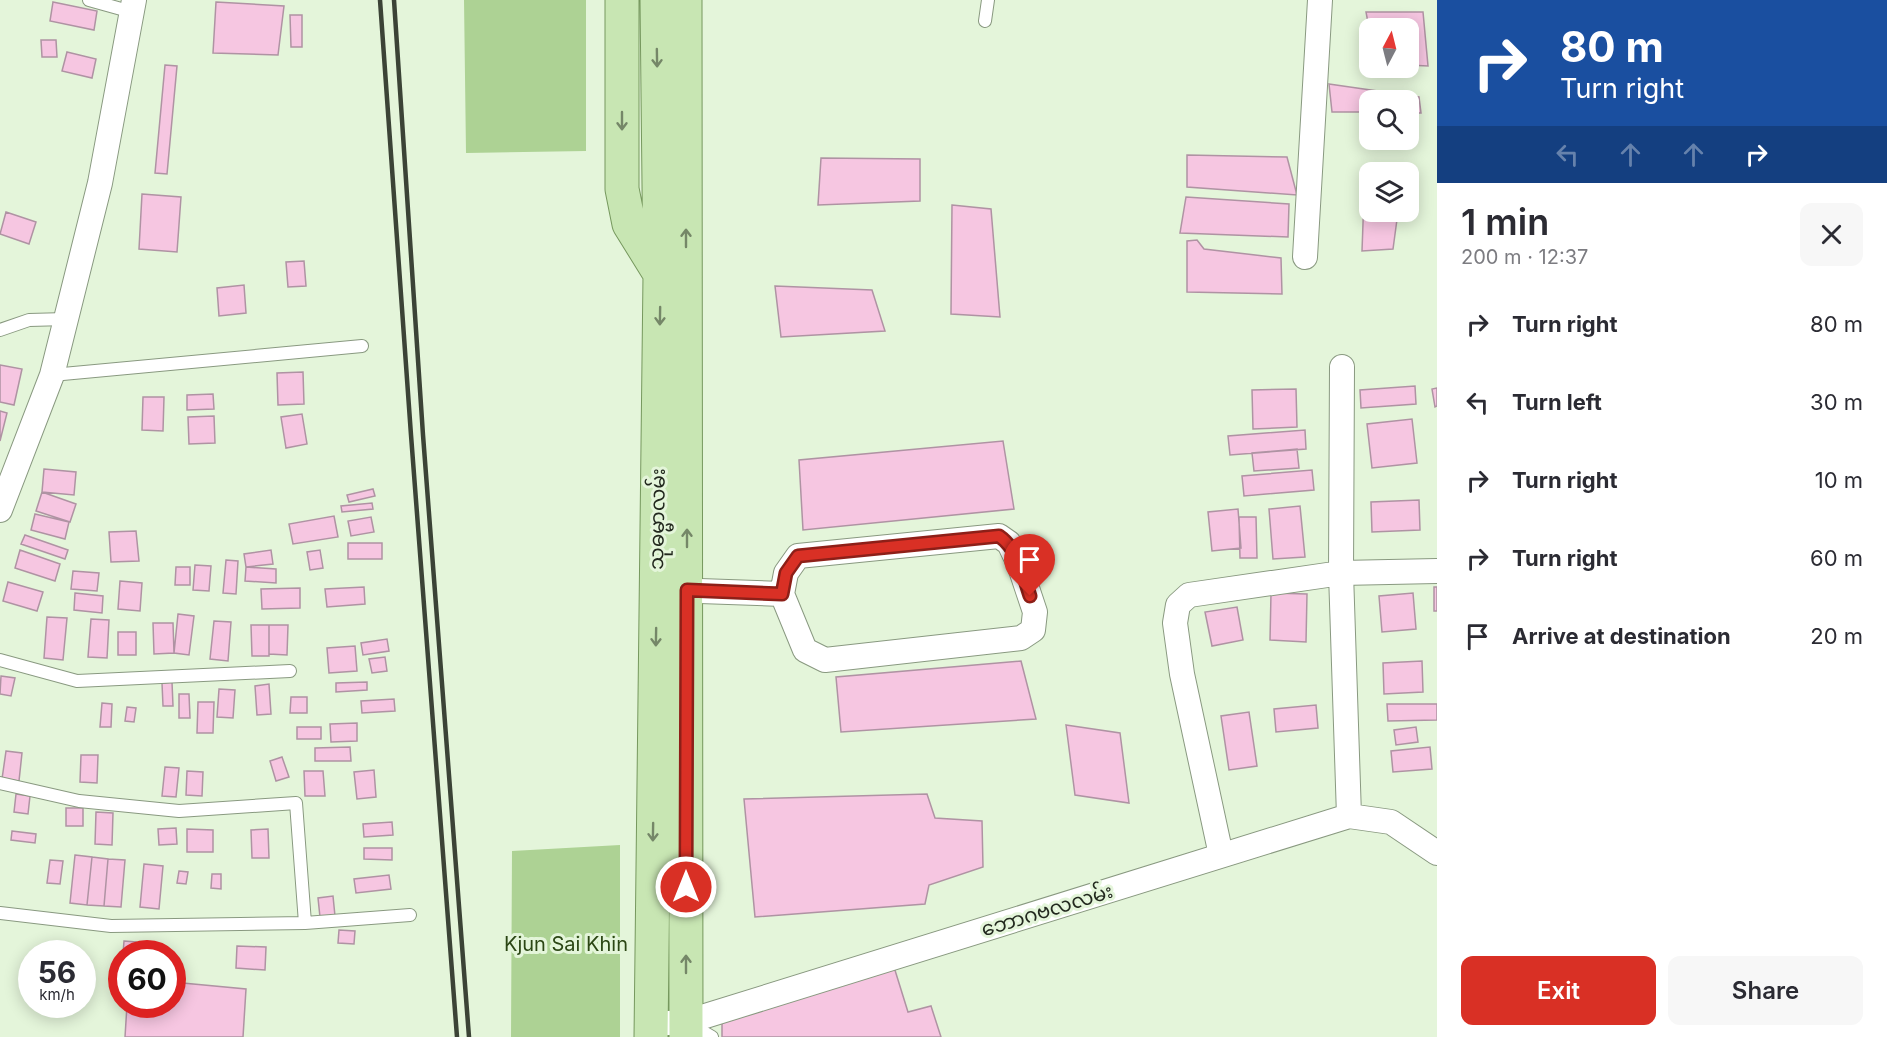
<!DOCTYPE html>
<meta charset="utf-8">
<style>
body{margin:0;font-family:Inter,"Noto Sans Myanmar",sans-serif;background:#f7f7f7;color:#2b2b33;height:100vh;display:flex;flex-direction:column;font-size:22px;white-space:nowrap}
*{box-sizing:border-box;margin:0}
p{font-size:20px;color:#7c7c81}
.icon{flex:none;width:33px;height:33px;fill:none;stroke:currentColor;stroke-width:2;stroke-linecap:round;stroke-linejoin:round}
.map{position:relative;flex:1;overflow:hidden}
.side{display:flex;flex-direction:column;background:#fff;width:450px}
.side>*{flex:none}
.banner{background:#1a4fa0;color:#fff;overflow:hidden}
.needle{width:39px;rotate:7deg}
.buttons{position:absolute;left:1359px;top:18px;display:grid;gap:12px}
.buttons a{display:grid;place-items:center;width:60px;height:60px;border-radius:12px;background:#fff;box-shadow:0 3px 15px #0003;font-size:30px}
.speed{position:absolute;left:18px;top:940px;display:flex;gap:12px;font-size:30px;font-weight:700;text-align:center}
.speed>*{display:grid;place-content:center;width:78px;height:78px;border-radius:50%;background:#fff;box-shadow:0 3px 15px #0003;line-height:1}
.speed small{font-size:15px;font-weight:400}
.speed .limit{border:9px solid #d22;background:#fff;color:#111}
.pin{position:absolute;display:grid;place-items:center;width:51px;height:51px;color:#fff;margin:-62px -26px;border-radius:50% 50% 50% 0;rotate:-45deg;box-shadow:0 0 6px #0007}
.pin .icon{rotate:45deg}
.me{position:absolute;width:66px;margin:-33px;rotate:0deg;stroke-linejoin:round;filter:drop-shadow(0 0 4px #0008)}
.turn{display:flex;align-items:center;gap:21px;height:126px;padding:0 24px;font-size:27px}
.turn .icon{width:78px;height:78px;stroke-width:2.5}
.turn b{display:block;font-size:42px;line-height:51px}
.lanes{display:flex;align-items:center;height:57px;padding:0 24px;background:#0003;justify-content:center;gap:30px;direction:ltr}
.lanes .off{opacity:.35}
.round{display:grid;place-items:center;flex:none;width:63px;height:63px;border-radius:12px;background:#f7f7f7}
.summary{display:flex;align-items:center;justify-content:space-between;height:102px;padding:0 24px}
h1{font-size:36px;font-weight:600;line-height:45px}
.button{display:flex;gap:12px;margin-top:auto;padding:12px 24px}
.button a{flex:1;height:69px;border-radius:12px;background:#d93025;color:#fff;font-size:24px;font-weight:600;line-height:69px;text-align:center}
.button a+a{background:#f7f7f7;color:#2b2b33}
ul{padding:0;list-style:none}
li{display:flex;align-items:center;gap:18px;height:78px;padding:0 24px}
li div{flex:1}
li b{display:block;font-size:22px}
li em{font-style:normal}
main{display:flex;flex:1;min-height:0}
.map>svg:first-child{display:block}
.green{fill:#add294}
.building{fill:#f6c6e1;stroke:#af93a3;stroke-width:1.5}
.lines{fill:none;stroke-linecap:round;stroke-linejoin:round}
.lane-casing{stroke:#899980;stroke-width:14}
.street-casing{stroke:#899980;stroke-width:26}
.primary-casing{stroke:#76985e;stroke-width:35}
.lane{stroke:#fff;stroke-width:12}
.street{stroke:#fff;stroke-width:24}
.primary{stroke:#c8e6b3;stroke-width:33}
.rail{stroke:#3b4336;stroke-width:4.5}
.oneway{stroke:#758768}
.route-casing{stroke:#8d1f18;stroke-width:15}
.route{stroke:#d93025;stroke-width:10}
.labels{text-anchor:middle;stroke-width:6;stroke-linejoin:round;paint-order:stroke}
.street-label{font-size:20px;fill:#22281e;stroke:#e4f5da}
.park-label{font-size:20px;fill:#2b4614;stroke:#e4f5da}
</style>
<main>
<div class="map">
<svg width="1437" height="1037" viewBox="0 0 1437 1037">
<rect width="100%" height="100%" fill="#e4f5da"/>
<path class="green" d="M464 0H586V151L466 153Z
M620 845V1037H511L512 851Z"/>
<path class="building" d="M53 2 97 11 94 30 50 21Z
M216 2 284 6 278 55 213 53Z
M1366 12H1423L1428 66 1408 65V28H1370V33Z
M290 15H302V47H291Z
M41 40H56L57 57H42Z
M67 52 96 59 92 78 62 71Z
M165 65 177 66 167 174 155 173Z
M1329 84 1419 97 1421 113H1408V100H1370V112H1332Z
M1187 155 1287 157 1297 195 1187 187Z
M821 158 920 159V201L818 205Z
M142 194 181 197 177 252 139 249Z
M1364 196H1370V212H1398L1393 249 1362 251Z
M1186 197 1289 204 1288 237 1180 233Z
M952 205 991 209 1000 317 951 314Z
M6 212 36 222 29 244 0 234Z
M1197 240 1204 249 1281 258 1282 294 1187 292V241Z
M304 261 306 286 288 287 286 262Z
M244 285 246 313 219 316 217 288Z
M775 286 872 290 885 331 781 337Z
M0 365 22 369 14 405 0 402Z
M303 372 304 404 278 405 277 373Z
M1415 386 1416 404 1361 408 1360 390Z
M1437 388V406L1435 407 1432 389Z
M1296 389 1297 427 1253 429 1252 390Z
M213 394 214 409 187 410V395Z
M143 397H164L163 431 142 430Z
M0 411 7 413 0 441Z
M302 414 307 444 286 448 281 417Z
M214 416 215 443 189 444 188 417Z
M1412 419 1417 463 1372 468 1367 424Z
M1305 430 1306 449 1230 455 1228 436Z
M1003 441 1014 509 803 530 799 460Z
M1297 449 1299 468 1254 471 1252 453Z
M44 469 76 472 74 495 42 492Z
M1312 470 1314 490 1244 496 1242 476Z
M373 489 375 496 349 502 347 495Z
M42 492 76 504 70 522 36 511Z
M1419 500 1420 530 1372 532 1371 502Z
M372 503 373 509 342 512 341 506Z
M1300 506 1305 557 1273 559 1269 509Z
M1238 509 1241 548 1212 551 1208 512Z
M35 514 69 522 65 539 31 530Z
M334 516 338 537 293 544 289 524Z
M371 517 374 532 351 536 348 521Z
M1239 517H1256L1257 558H1240Z
M136 531 139 561 111 562 109 532Z
M25 535 68 550 65 559 21 544Z
M348 543H382V559H348Z
M20 550 60 564 55 581 15 568Z
M271 550 273 564 246 567 244 554Z
M320 550 323 568 310 570 307 552Z
M226 560 238 561 236 594 223 593Z
M195 565 211 566 209 591 193 590Z
M176 567H190V585H175Z
M246 567 276 569V583L245 581Z
M73 571 99 573 97 591 71 589Z
M120 581 142 583 140 611 118 609Z
M8 582 43 592 37 611 3 601Z
M364 587 365 604 327 607 325 589Z
M1434 587H1437V611H1434Z
M300 588V608L262 609 261 589Z
M75 593 103 596 102 613 74 610Z
M1271 593 1307 594 1306 642 1270 640Z
M1413 593 1416 629 1382 632 1379 596Z
M1237 607 1243 640 1212 646 1205 612Z
M178 614 194 616 189 655 174 653Z
M47 617 67 618 63 660 44 658Z
M91 619 109 620 107 658 88 657Z
M214 621 231 622 228 661 210 659Z
M153 623H173L174 653 154 654Z
M251 625H269V656H252Z
M269 625H288L287 655 269 654Z
M118 632H136V655H118Z
M387 639 389 651 363 655 361 643Z
M355 646 357 671 329 673 327 648Z
M385 657 387 671 372 673 369 659Z
M1021 661 1036 719 841 732 836 677Z
M1422 661 1423 692 1384 694 1383 663Z
M1 676 15 678 11 696 0 694Z
M172 682 173 706H163L162 683Z
M367 682V690L336 692V683Z
M269 684 271 714 257 715 255 686Z
M219 689 235 690 233 718 217 717Z
M179 694H189L190 718H179Z
M291 697H307V713H290Z
M394 699 395 711 362 713 361 701Z
M198 702H214L213 733H197Z
M102 703 112 704 111 727H100Z
M1387 704H1437V720L1388 721Z
M1316 705 1318 728 1276 732 1274 709Z
M127 707 136 708 134 722 125 721Z
M1249 712 1257 766 1229 770 1221 716Z
M357 723V741L331 742 330 724Z
M1066 725 1120 733 1129 803 1075 795Z
M297 727H321V739H297Z
M1416 727 1418 742 1396 745 1394 730Z
M350 747 351 761H315V748Z
M1430 747 1432 769 1393 772 1391 751Z
M6 751 22 753 19 781 2 779Z
M81 755H98L97 783 80 782Z
M282 757 289 777 276 781 270 761Z
M165 767 179 768 176 797 162 796Z
M374 770 376 797 357 799 354 772Z
M187 771 203 772 202 796 186 795Z
M304 771H323L325 796H305Z
M16 794 30 796 28 814 14 812Z
M927 794 935 818 982 821 983 867 929 885 925 904 755 917 744 799Z
M66 808H83V826H66Z
M96 812 113 813 112 845 95 844Z
M392 822 393 835 364 837 363 824Z
M176 828 177 844 159 845 158 829Z
M187 829 213 830V852H187Z
M268 829 269 858H252L251 830Z
M12 831 36 834 35 843 11 840Z
M364 848H392V860L364 859Z
M75 855 92 857 87 905 70 903Z
M92 857 108 859 104 906 87 905Z
M108 859 125 860 121 907 104 906Z
M50 860 63 861 60 884 47 883Z
M144 864 163 866 159 909 140 907Z
M179 871 188 872 186 884 177 883Z
M212 874H221V889L211 888Z
M389 875 391 889 356 893 354 879Z
M333 896 335 916 320 917 318 898Z
M339 930 355 931 354 944 338 943Z
M124 941 136 942 135 954H123Z
M154 942V954H146L145 943Z
M237 946 266 947 265 970 236 968Z
M894 967 908 1012 931 1006 941 1037H722V1020Z
M172 982 246 989 243 1037H125L127 1005H172Z"/>
<g class="lines">
<defs>
<path id="lane" d="M89 0 132 12
M985 21 988 0
M0 330 29 320 66 319
M52 375 362 346
M0 660 77 681 290 671
M0 783 79 801 179 811 296 803 305 923
M0 913 111 926 305 923 410 915
M690 1024 712 1037"/>
<path id="street" d="M1305 257 1320 0
M1342 367 1341 573 1349 816
M0 510 52 375 100 183 134 0
M999 536 1009 543 1019 564 1035 612 1033 630 1021 638 825 660 805 650 782 594 786 573 798 556Z
M671 590 782 594
M1221 855 1182 674 1175 623 1178 605 1189 595 1341 573 1437 571
M650 1024 686 1022 1349 816 1391 822 1437 853"/>
<path id="primary" d="M622 0V189L629 224 660 274
M685 0 686 1037
M651 1037 660 275 657 0"/>
</defs>
<use href="#lane" class="lane-casing"/>
<use href="#street" class="street-casing"/>
<use href="#primary" class="primary-casing"/>
<use href="#lane" class="lane"/>
<use href="#street" class="street"/>
<use href="#primary" class="primary"/>
<path class="rail" d="M380 0 411 435 457 1037
M394 0 423 435 469 1037"/>
</g>
<defs><path id="oneway-shaft" d="M-6 0H5M1.5-3L5.5 0L1.5 3" fill="none" stroke-width="1.6" stroke-linecap="round" stroke-linejoin="round" transform="scale(1.5)"/></defs>
<g class="oneway">
<use href="#oneway-shaft" transform="translate(657 58) rotate(89)"/>
<use href="#oneway-shaft" transform="translate(622 121) rotate(90)"/>
<use href="#oneway-shaft" transform="translate(686 238) rotate(-90)"/>
<use href="#oneway-shaft" transform="translate(660 316) rotate(91)"/>
<use href="#oneway-shaft" transform="translate(687 538) rotate(-90)"/>
<use href="#oneway-shaft" transform="translate(656 637) rotate(91)"/>
<use href="#oneway-shaft" transform="translate(653 832) rotate(91)"/>
<use href="#oneway-shaft" transform="translate(686 964) rotate(-90)"/>
</g>
<g class="lines">
<defs>
<path id="route" d="M686 887 687 590 782 594 786 573 798 556 999 536C1018 549 1023 575 1030 596"/>
</defs>
<use href="#route" class="route-casing"/>
<use href="#route" class="route"/>
</g>
<g class="labels">
<g class="street-label">
<text transform="translate(657 519) rotate(-89)" y="7">သုဓမ္မာလမ်း</text>
<text transform="translate(1047 910) rotate(-17)" y="7">ဘောဂဗလလမ်း</text>
</g>
<g class="park-label">
<text x="566" y="951">Kjun Sai Khin</text>
</g>
</g>
</svg>
<div class="buttons">
<a><svg class="needle" viewBox="-14 -14 28 28"><path d="M0-13l5 13h-10z" fill="#e53935"/><path d="M0 13l5-13h-10z" fill="#7c7c81"/></svg></a>
<a><svg class="icon" aria-label="search" viewBox="0 0 24 24"><circle cx="10" cy="10" r="6"/><path d="M15 15l6 6"/></svg></a>
<a><svg class="icon" aria-label="layers" viewBox="0 0 24 24"><path d="M12 4l9 5-9 5-9-5zM3 14l9 5 9-5"/></svg></a>
</div>
<div class="speed"><div>56<small>km/h</small></div><div class="limit">60</div></div>
<div class="pin" style="left:1030px;top:596px;background:#d93025"><svg class="icon" aria-label="arrive" viewBox="0 0 24 24"><path d="M6 21V4h12l-3 4 3 4H6"/></svg></div>
<svg class="me" style="left:686px;top:887px" viewBox="-20 -20 40 40"><circle r="17" fill="#d93025" stroke="#fff" stroke-width="3"/><path d="M0-11L8 9 0 5-8 9z" fill="#fff"/></svg>
</div>
<section class="side">
<div class="banner">
<div class="turn"><svg class="icon" aria-label="right" viewBox="0 0 24 24"><path d="M7 20v-9h11M14 6l5 5-5 5"/></svg><div><b>80 m</b>Turn right</div></div>
<div class="lanes"><svg class="icon off" aria-label="left" viewBox="0 0 24 24"><path d="M17 20v-9H6M10 6l-5 5 5 5"/></svg><svg class="icon off" aria-label="ahead" viewBox="0 0 24 24"><path d="M12 20V5M6 11l6-6 6 6"/></svg><svg class="icon off" aria-label="ahead" viewBox="0 0 24 24"><path d="M12 20V5M6 11l6-6 6 6"/></svg><svg class="icon" aria-label="right" viewBox="0 0 24 24"><path d="M7 20v-9h11M14 6l5 5-5 5"/></svg></div>
</div>
<div class="summary"><div><h1>1 min</h1><p>200 m · 12:37</p></div><a class="round"><svg class="icon" aria-label="close" viewBox="0 0 24 24"><path d="M6 6l12 12M18 6L6 18"/></svg></a></div>
<ul>
<li><svg class="icon" aria-label="right" viewBox="0 0 24 24"><path d="M7 20v-9h11M14 6l5 5-5 5"/></svg><div><b>Turn right</b></div><em>80 m</em></li>
<li><svg class="icon" aria-label="left" viewBox="0 0 24 24"><path d="M17 20v-9H6M10 6l-5 5 5 5"/></svg><div><b>Turn left</b></div><em>30 m</em></li>
<li><svg class="icon" aria-label="right" viewBox="0 0 24 24"><path d="M7 20v-9h11M14 6l5 5-5 5"/></svg><div><b>Turn right</b></div><em>10 m</em></li>
<li><svg class="icon" aria-label="right" viewBox="0 0 24 24"><path d="M7 20v-9h11M14 6l5 5-5 5"/></svg><div><b>Turn right</b></div><em>60 m</em></li>
<li><svg class="icon" aria-label="arrive" viewBox="0 0 24 24"><path d="M6 21V4h12l-3 4 3 4H6"/></svg><div><b>Arrive at destination</b></div><em>20 m</em></li>
</ul>
<div class="button"><a>Exit</a><a>Share</a></div>
</section>
</main>
